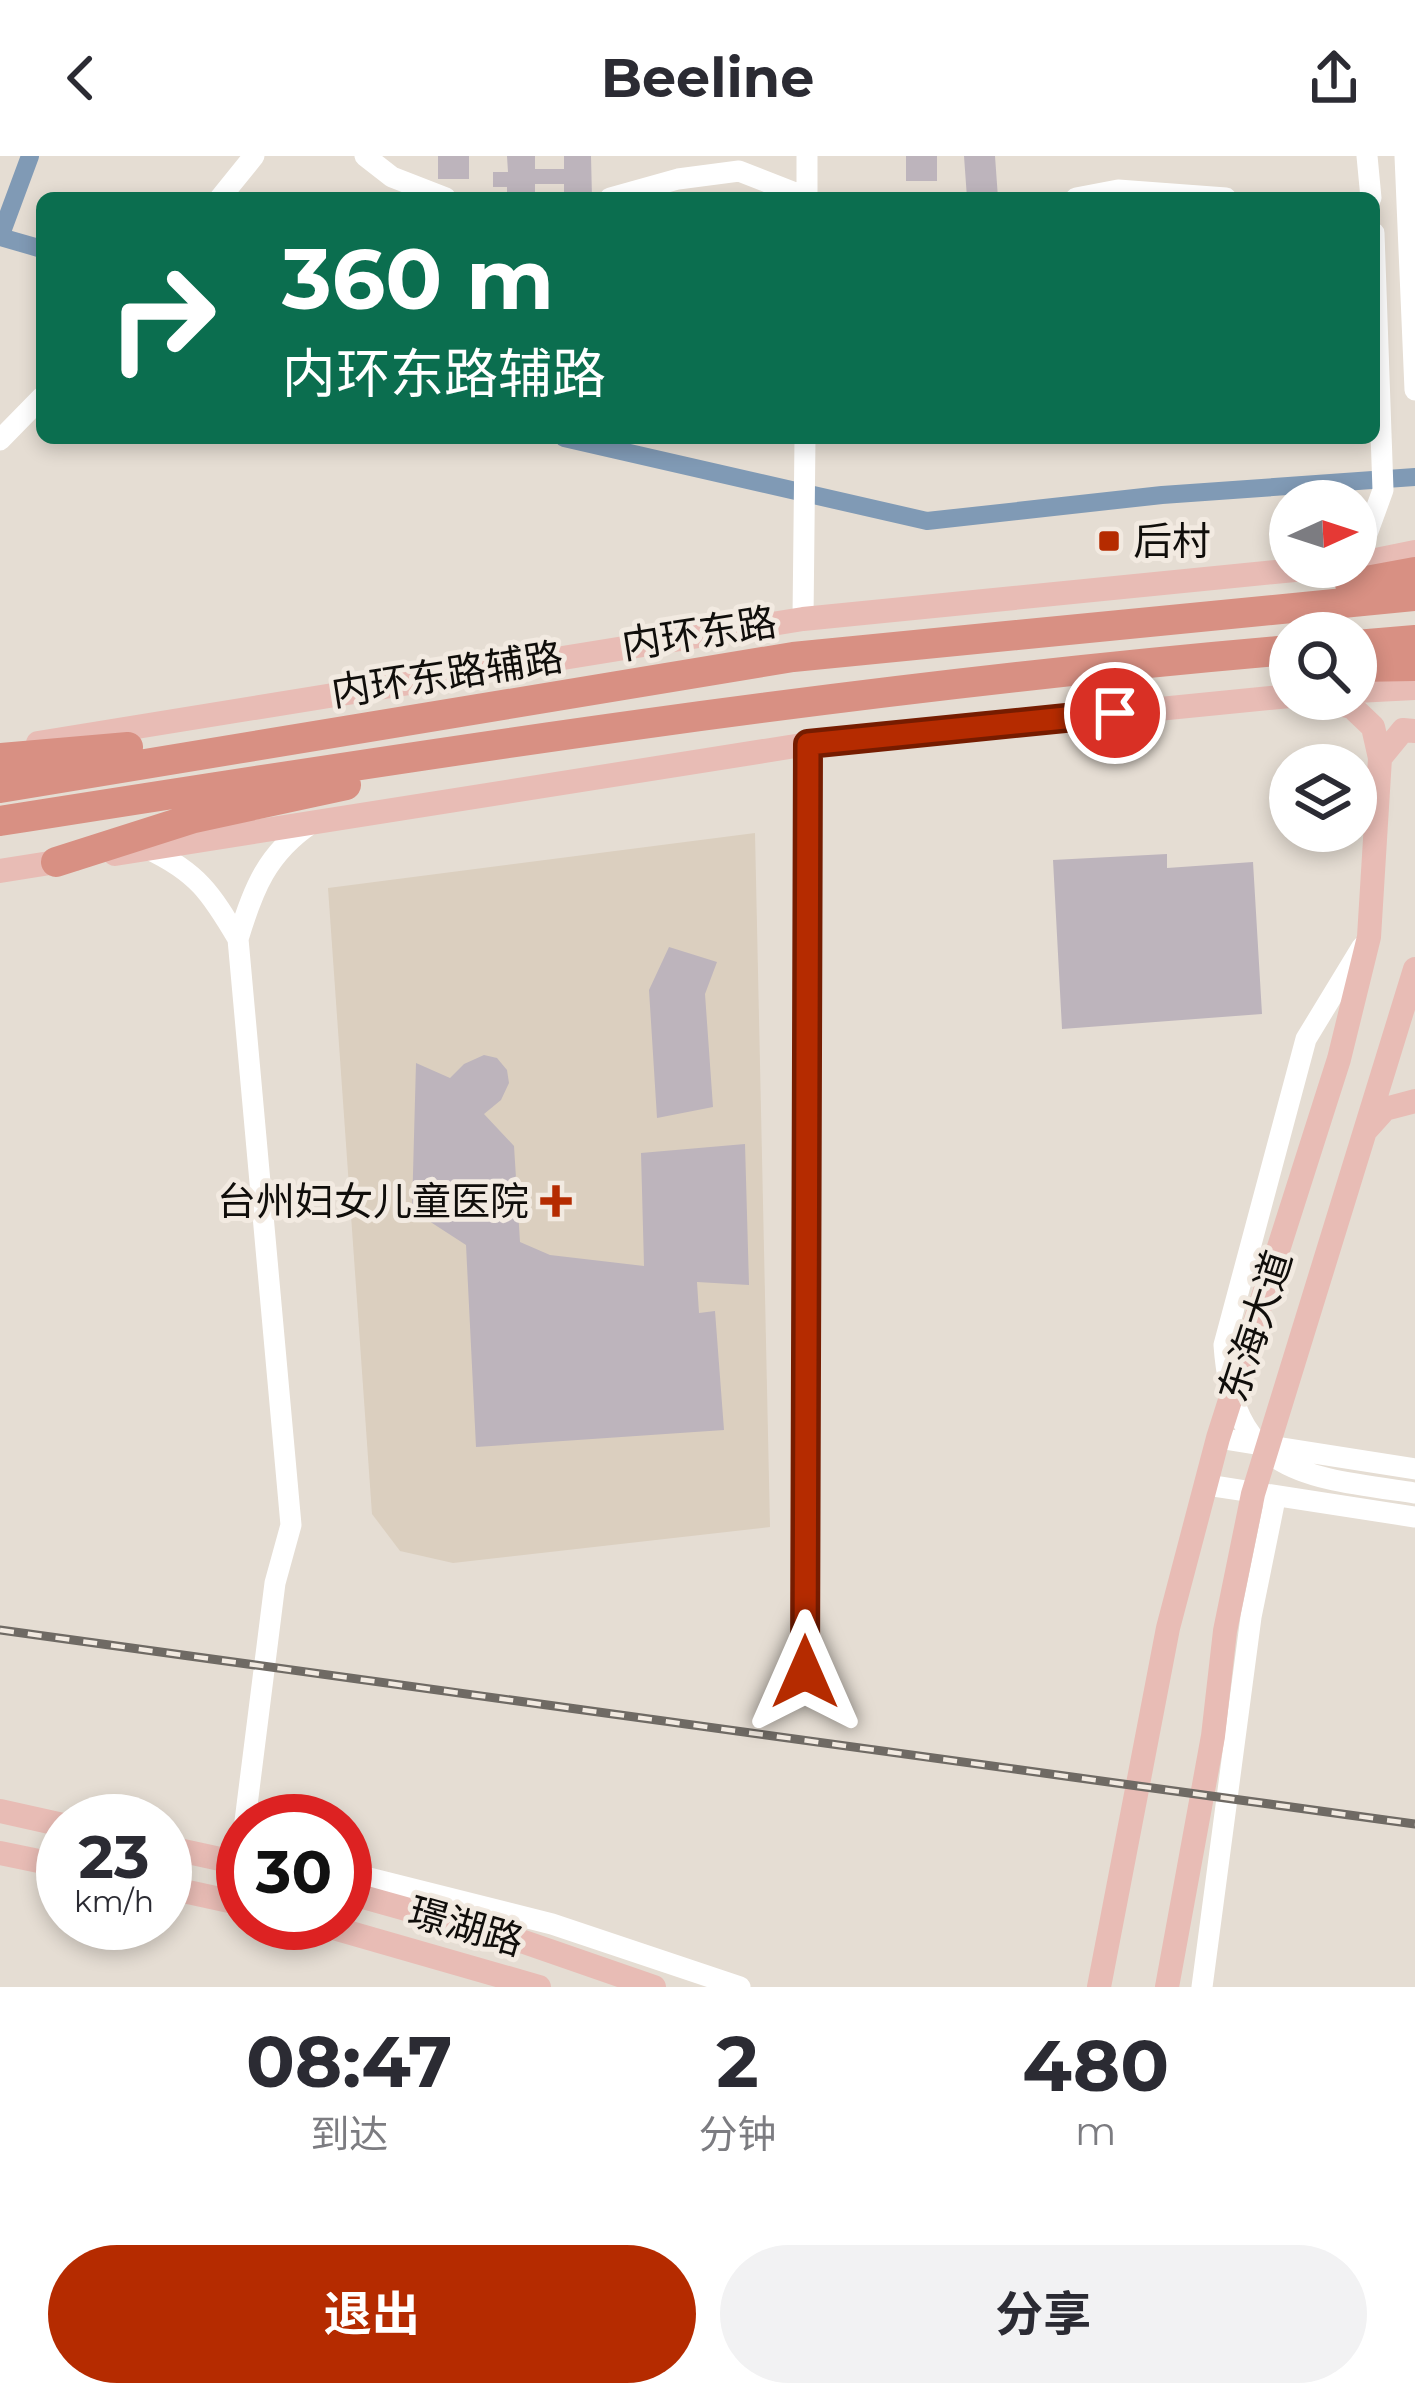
<!DOCTYPE html>
<html lang="zh">
<meta charset="utf-8">
<style>
body{margin:0;font-family:Montserrat,"Noto Sans SC",sans-serif;background:#f2f2f3;color:#2b2b33;height:100vh;display:flex;flex-direction:column;font-size:45px;white-space:nowrap}
*{box-sizing:border-box;margin:0}
p{font-size:39px;color:#7c7c81}
.icon{flex:none;width:66px;height:66px;fill:none;stroke:currentColor;stroke-width:2;stroke-linecap:round;stroke-linejoin:round}
.map{position:relative;height:1831px;overflow:hidden}
.panel{display:flex;flex-direction:column;background:#fff;flex:1}
.panel>*{flex:none}
.top-card{position:absolute;left:36px;top:36px;width:1344px;height:252px;border-radius:18px;box-shadow:0 6px 18px #0003;background:#0b6e4f;color:#fff;overflow:hidden}
.needle{width:78px;rotate:87deg}
.buttons{position:absolute;left:1269px;top:324px;display:grid;gap:24px}
.buttons a{display:grid;place-items:center;width:108px;height:108px;border-radius:50%;background:#fff;box-shadow:0 6px 18px #0003;font-size:60px}
.speed{position:absolute;left:36px;top:1638px;display:flex;gap:24px;font-size:60px;font-weight:700;text-align:center}
.speed>*{display:grid;place-content:center;width:156px;height:156px;border-radius:50%;background:#fff;box-shadow:0 6px 18px #0003;line-height:1}
.speed small{font-size:30px;font-weight:400}
.speed .limit{border:18px solid #d22;background:#fff;color:#111}
.pin{position:absolute;display:grid;place-items:center;width:102px;height:102px;color:#fff;margin:-51px;border:6px solid #fff;border-radius:50%;box-shadow:0 3px 12px #0007}
.me{position:absolute;width:132px;margin:-66px;rotate:0deg;stroke-linejoin:round;filter:drop-shadow(0 0 9px #0008)}
.turn{display:flex;align-items:center;gap:42px;height:252px;padding:0 48px;font-size:54px}
.turn .icon{width:156px;height:156px;stroke-width:2.5}
.turn b{display:block;font-size:84px;line-height:102px}
.eta{display:flex;justify-content:space-evenly;align-items:center;height:204px;text-align:center}
.eta b{font-size:72px;font-weight:700;line-height:84px}
.cta{display:flex;gap:24px;margin-top:auto;padding:24px 48px}
.cta a{flex:1;height:138px;border-radius:72px;background:#b52b00;color:#fff;font-size:48px;font-weight:700;line-height:138px;text-align:center}
.cta a+a{background:#f2f2f3;color:#2b2b33}
header{display:flex;justify-content:space-between;align-items:center;height:156px;padding:0 48px;background:#fff;font-size:54px;font-weight:700}
.map>svg:first-child{display:block}
.built{fill:#dbcfbf}
.lines{fill:none;stroke-linecap:round;stroke-linejoin:round}
.canal{stroke:#809ab5;stroke-width:18}
.building{fill:#bdb4bc}
.minor{stroke:#fff;stroke-width:21}
.major{stroke:#e8bcb5;stroke-width:24}
.highway{stroke:#d89083;stroke-width:30}
.rail-casing{stroke:#6f6a64;stroke-width:9}
.rail{stroke:#f2eae1;stroke-width:4.5;stroke-dasharray:14;stroke-linecap:butt}
.route-casing{stroke:#761c00;stroke-width:30}
.route{stroke:#b52b00;stroke-width:21}
.poi-dot{fill:#b52b00;stroke:#f2eae1;stroke-width:4.5}
.labels{text-anchor:middle;stroke-width:10;stroke-linejoin:round;paint-order:stroke}
.poi-label{font-size:39px;fill:#100e0b;stroke:#f2eae1;text-anchor:start}
.street-label{font-size:39px;fill:#100e0b;stroke:#f2eae1}
</style>
<header><svg class="icon" aria-label="back" viewBox="0 0 24 24"><path d="M15 5l-7 7 7 7"/></svg>Beeline<svg class="icon" aria-label="share" viewBox="0 0 24 24"><path d="M12 15V3M7 8l5-5 5 5M5 13v7h14v-7"/></svg></header>
<div class="map">
<svg width="1415" height="1831" viewBox="0 0 1415 1831">
<rect width="100%" height="100%" fill="#e5ddd3"/>
<path class="built" d="M755 677 770 1371 453 1407 400 1395 372 1358 328 732Z"/>
<g class="lines">
<path class="canal" d="M0 81 30 0
M0 81 42 93
M564 282 927 365 1162 339 1415 321"/>
</g>
<path class="building" d="M438 0H469V23H438Z
M507 0H535V13H564V0H591L592 42H564V28H535V42H507V31H493V16H508Z
M906 0H937V25H906Z
M964 0H995L998 42H967Z
M1167 698V712L1253 706 1262 858 1062 873 1053 704Z
M669 791 717 806 705 838 713 951 657 962 649 834Z
M484 899 497 902 507 914 509 927 501 944 484 958 514 990 520 1086 550 1099 644 1110 641 997 745 988 749 1129 697 1126 699 1157 715 1155 724 1274 476 1291 466 1089 412 1054 416 907 450 922 464 908Z"/>
<g class="lines">
<path class="minor" d="M365 0 392 21 446 42
M1367 0 1371 42
M1405 0 1415 234
M220 42 254 0
M610 42 678 23 739 15 808 42
M807 42V0
M1076 42 1118 34 1226 42
M0 284 42 241
M1356 408 1383 334 1374 77
M803 463 805 282
M148 693C197 716 211 737 238 783
M1362 791 1306 883 1224 1189C1233 1319 1306 1321 1415 1337
M1218 1282 1415 1313
M1207 1329 1415 1361
M805 1516 808 588
M245 1665 275 1427 291 1369 238 783C253 733 267 697 312 667
M345 1716 552 1768 740 1831
M231 1745 243 1678
M1202 1831 1251 1461 1275 1343"/>
<path class="major" d="M1356 408 1415 396
M1356 535 1415 532
M38 587 803 463 1325 411
M1380 602 1403 574 1415 575
M115 698 808 588 1290 540
M0 715 75 703
M1367 973 1385 953 1415 945
M0 1655 63 1669
M165 1691 243 1708
M0 1697 63 1710
M165 1731 243 1748
M345 1736 524 1786 654 1831
M316 1767 539 1831
M1099 1831 1168 1472 1218 1282 1339 903 1369 781 1380 602 1373 571 1352 551 1318 543
M1167 1831 1213 1580 1225 1475 1253 1338 1415 813"/>
<path class="highway" d="M1350 428 1415 416
M1356 489 1415 484
M1356 511 1415 510
M0 602 128 591
M0 632 793 501 1415 440
M0 665C429 597 857 531 1290 494
M56 706 194 662 346 629"/>
<defs>
<path id="rail" d="M0 1474 1415 1668"/>
</defs>
<use href="#rail" class="rail-casing"/>
<use href="#rail" class="rail"/>
</g>
<g class="lines">
<defs>
<path id="route" d="M805 1516 808 588 1115 557"/>
</defs>
<use href="#route" class="route-casing"/>
<use href="#route" class="route"/>
</g>
<g class="poi-dot">
<rect x="1097" y="373" width="24" height="24" rx="6"/>
<path d="M550 1027h12v12h12v12h-12v12h-12v-12h-12v-12h12z"/>
</g>
<g class="labels">
<g class="poi-label">
<text x="1133" y="399">后村</text>
<text x="529" y="1059" text-anchor="end">台州妇女儿童医院</text>
</g>
<g class="street-label">
<text transform="translate(699 477) rotate(-9)" y="14">内环东路</text>
<text transform="translate(447 518) rotate(-9)" y="14">内环东路辅路</text>
<text transform="translate(1255 1170) rotate(-72)" y="14">东海大道</text>
<text transform="translate(466 1770) rotate(16)" y="14">璟湖路</text>
</g>
</g>
</svg>
<div class="buttons">
<a><svg class="needle" viewBox="-14 -14 28 28"><path d="M0-13l5 13h-10z" fill="#e53935"/><path d="M0 13l5-13h-10z" fill="#7c7c81"/></svg></a>
<a><svg class="icon" aria-label="search" viewBox="0 0 24 24"><circle cx="10" cy="10" r="6"/><path d="M15 15l6 6"/></svg></a>
<a><svg class="icon" aria-label="layers" viewBox="0 0 24 24"><path d="M12 4l9 5-9 5-9-5zM3 14l9 5 9-5"/></svg></a>
</div>
<div class="speed"><div>23<small>km/h</small></div><div class="limit">30</div></div>
<div class="pin" style="left:1115px;top:557px;background:#d93025"><svg class="icon" aria-label="arrive" viewBox="0 0 24 24"><path d="M6 21V4h12l-3 4 3 4H6"/></svg></div>
<svg class="me" style="left:805px;top:1516px" viewBox="-20 -20 40 40"><path d="M0-17L14 15 0 8-14 15z" fill="#b52b00" stroke="#fff" stroke-width="4"/></svg>
<div class="top-card">
<div class="turn"><svg class="icon" aria-label="right" viewBox="0 0 24 24"><path d="M7 20v-9h11M14 6l5 5-5 5"/></svg><div><b>360 m</b>内环东路辅路</div></div>
</div>
</div>
<section class="panel">
<div class="eta">
<div><b>08:47</b><p>到达</p></div>
<div><b>2</b><p>分钟</p></div>
<div><b>480</b><p>m</p></div>
</div>
<div class="cta"><a>退出</a><a>分享</a></div>
</section>
